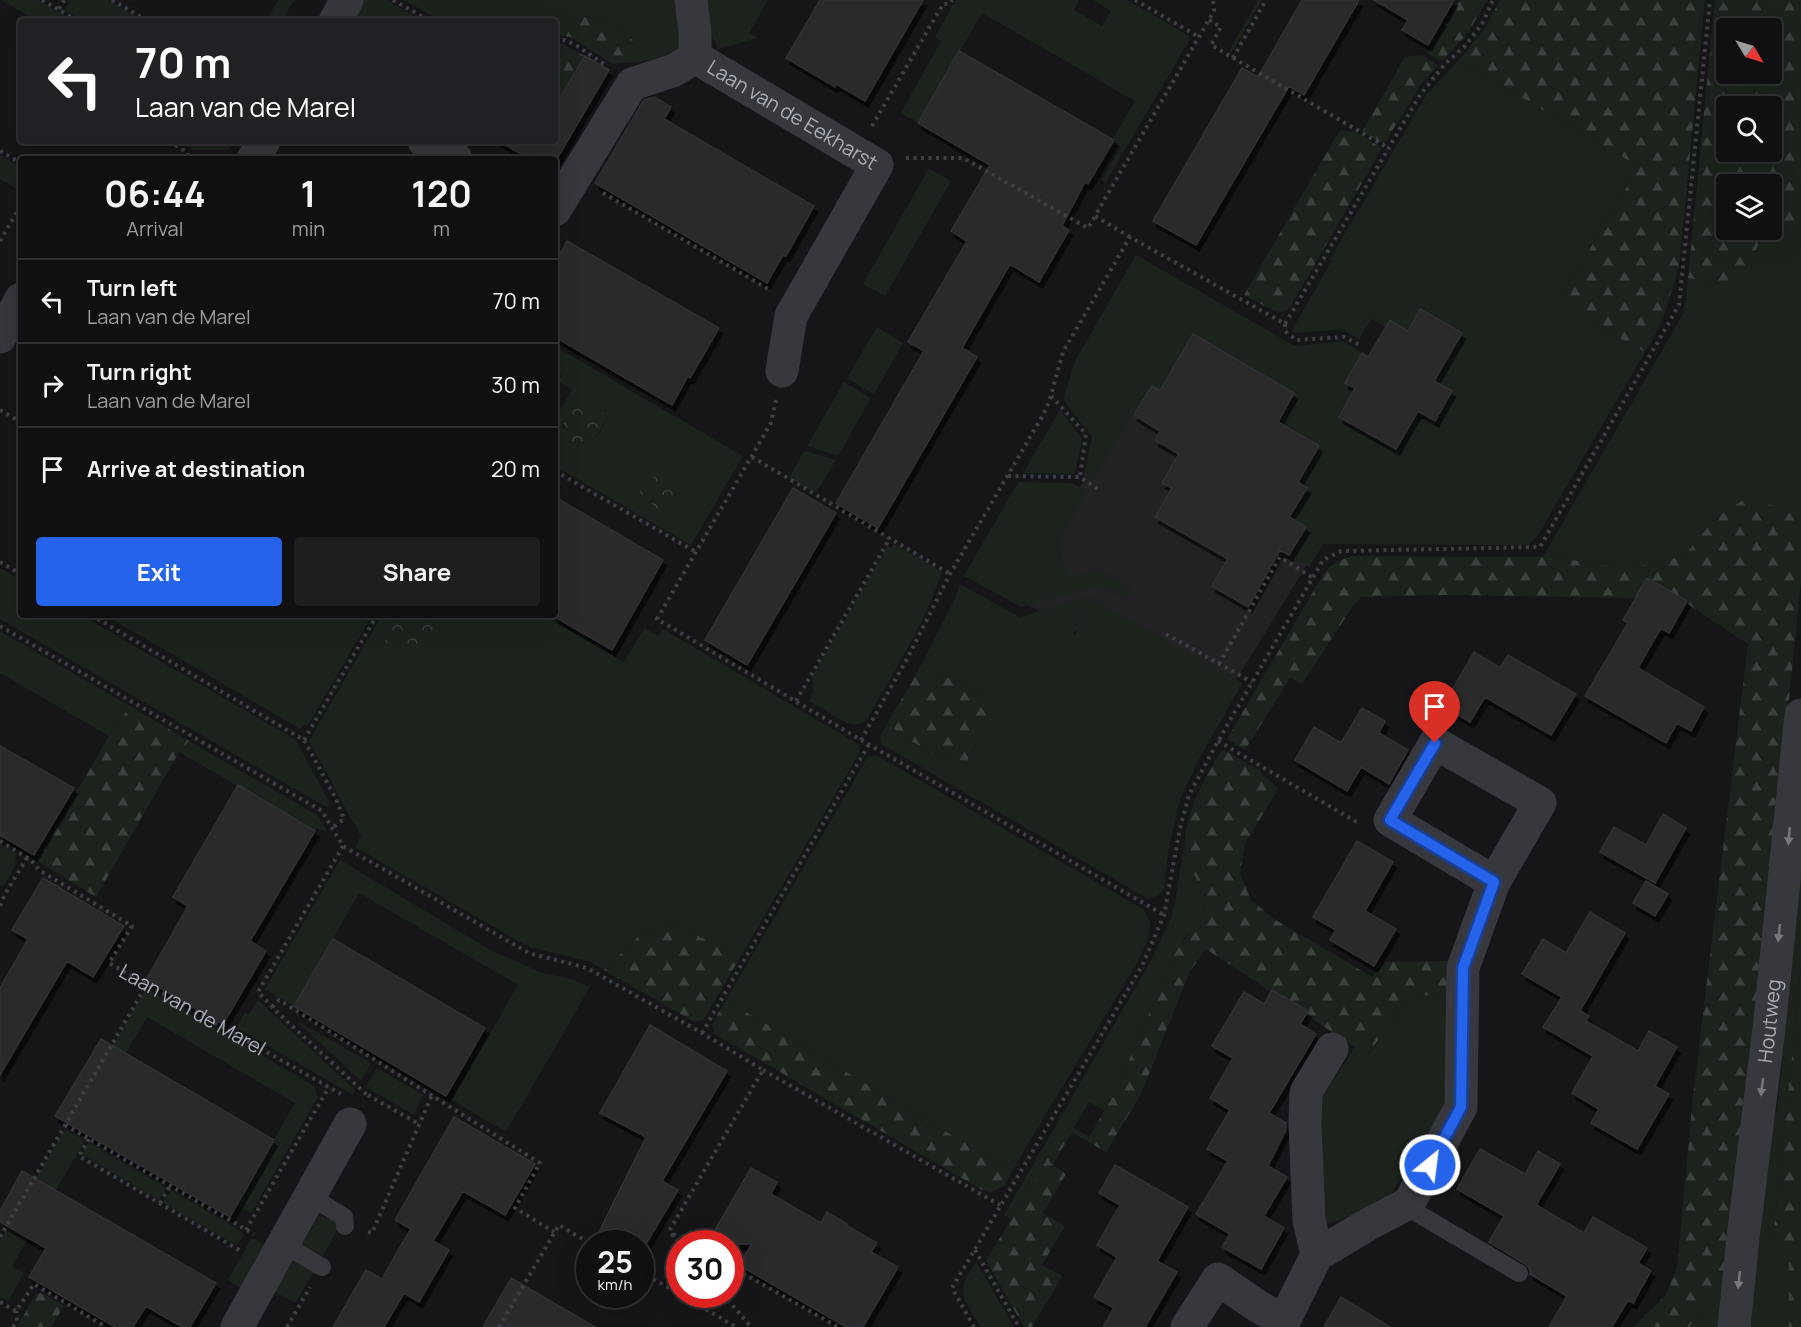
<!DOCTYPE html>
<style>
body{margin:0;font-family:Manrope,sans-serif;background:#1e1e20;color:#f1f3f6;height:100vh;display:flex;flex-direction:column;font-size:22px;white-space:nowrap}
*{box-sizing:border-box;margin:0}
p{font-size:20px;color:#9c9d9f}
.icon{flex:none;width:33px;height:33px;fill:none;stroke:currentColor;stroke-width:2;stroke-linecap:round;stroke-linejoin:round}
.map{position:relative;flex:1;overflow:hidden}
.panel{position:absolute;left:18px;top:156px;width:540px;height:462px;display:flex;flex-direction:column;background:#101012;border-radius:6px;box-shadow:0 6px 24px #0002,0 0 0 2px #303032}
.panel>*{flex:none}
.banner{position:absolute;left:18px;top:18px;width:540px;height:126px;border-radius:6px;box-shadow:0 6px 24px #0002,0 0 0 2px #303032;background:#202124;color:#fff;overflow:hidden}
.needle{width:39px;rotate:128deg}
.buttons{position:absolute;left:1716px;top:18px;display:grid;gap:12px}
.buttons a{display:grid;place-items:center;width:66px;height:66px;border-radius:6px;background:#101012;box-shadow:0 6px 24px #0002,0 0 0 2px #303032;font-size:30px}
.speed{position:absolute;left:576px;top:1230px;display:flex;gap:12px;font-size:30px;font-weight:700;text-align:center}
.speed>*{display:grid;place-content:center;width:78px;height:78px;border-radius:50%;background:#101012;box-shadow:0 6px 24px #0002,0 0 0 2px #303032;line-height:1}
.speed small{font-size:15px;font-weight:400}
.speed .limit{border:9px solid #d22;background:#fff;color:#111}
.pin{position:absolute;display:grid;place-items:center;width:51px;height:51px;color:#fff;margin:-62px -26px;border-radius:50% 50% 50% 0;rotate:-45deg;box-shadow:0 0 6px #0007}
.pin .icon{rotate:45deg}
.me{position:absolute;width:66px;margin:-33px;rotate:29deg;stroke-linejoin:round;filter:drop-shadow(0 0 4px #0008)}
.turn{display:flex;align-items:center;gap:21px;height:126px;padding:0 18px;font-size:27px}
.turn .icon{width:78px;height:78px;stroke-width:2.5}
.turn b{display:block;font-size:42px;line-height:51px}
.eta{display:flex;justify-content:space-evenly;align-items:center;height:102px;text-align:center}
.eta b{font-size:36px;font-weight:700;line-height:42px}
.primary-button{display:flex;gap:12px;margin-top:auto;padding:12px 18px}
.primary-button a{flex:1;height:69px;border-radius:6px;background:#2563eb;color:#fff;font-size:24px;font-weight:700;line-height:69px;text-align:center}
.primary-button a+a{background:#1e1e20;color:#f1f3f6}
ul{padding:0;list-style:none}
li{display:flex;align-items:center;gap:18px;height:84px;padding:0 18px;border-top:2px solid #303032}
li div{flex:1}
li b{display:block;font-size:22px}
li em{font-style:normal}
.map>svg:first-child{display:block}
.built{fill:#222225}
.grass{fill:#1c231d}
.forest{fill:url(#forest-firs);fill-rule:evenodd}
.park{fill:url(#park-crowns)}
.building{fill:#29292c;stroke:#303034;stroke-width:1.5;filter:url(#shadow)}
.lines{fill:none;stroke-linecap:round;stroke-linejoin:round}
.path{stroke:#3d3f44;stroke-width:4;stroke-dasharray:3 4.5;stroke-linecap:butt}
.service{stroke:#37383d;stroke-width:18}
.minor{stroke:#37383d;stroke-width:33}
.tertiary{stroke:#37383d;stroke-width:33}
.oneway{fill:#757881}
.route-casing{stroke:#184099;stroke-width:15}
.route{stroke:#2563eb;stroke-width:10}
.labels{text-anchor:middle;stroke-width:6;stroke-linejoin:round;paint-order:stroke}
.street-label{font-size:20px;fill:#a8adb8;stroke:#111113}
</style>
<div class="map">
<svg width="1801" height="1327" viewBox="0 0 1801 1327">
<defs>
<pattern id="forest-firs" width="22" height="20" patternUnits="userSpaceOnUse" patternTransform="scale(1.5)"><rect width="22" height="20" fill="#1c231d"/><path d="M5 1l3.5 6h-7zM16 11l3.5 6h-7z" fill="#3a403c"/></pattern>
<pattern id="park-crowns" width="20" height="18" patternUnits="userSpaceOnUse" patternTransform="scale(1.5)"><rect width="20" height="18" fill="#1c231d"/><path d="M2 6a3 3 0 1 1 6 0M12 15a3 3 0 1 1 6 0" fill="none" stroke="#3a403c"/></pattern>
<filter id="shadow"><feDropShadow dx="3.5" dy="6" stdDeviation="0" flood-color="#0009"/></filter>
</defs>
<rect width="100%" height="100%" fill="#161618"/>
<path class="built" d="M1193 302 1313 375 1333 522 1219 708 1013 597Z"/>
<path class="grass" d="M1 0H38L74 21H37Z
M71 0H108L143 21H83L65 10Z
M278 0H294L282 21H266Z
M357 0H386L423 21H345Z
M404 0H680L683 10 678 57 644 61 634 41 610 22 584 16 565 22 558 35 555 36V21H441Z
M705 0H768L749 33 758 38 718 49 709 29Z
M955 0H1079L1074 10 1102 26 1111 11 1093 0H1127L1191 37 1106 182 1102 180 1121 146 1112 140 1135 101 982 13 918 123 901 113 941 41 935 37Z
M1258 0H1262L1232 53 1229 51Z
M1459 60 1636 165 1634 175 1563 294 1589 322 1645 352 1537 537 1527 545 1323 544 1309 567 1289 555 1306 527 1286 515 1292 507 1295 508 1307 488 1298 482 1319 446 1281 423 1264 451 1193 335 1160 391 1151 386 1134 415 1132 414 1093 482 1084 476 1092 436 1063 400 1075 361 1136 255 1295 346 1343 341 1362 353 1355 388 1339 417 1396 449 1418 411 1436 420 1452 391 1434 381 1463 331 1461 330 1460 332 1421 310 1408 331 1390 320 1386 327 1371 319 1359 339 1343 329 1295 333 1291 331 1332 261 1330 259 1427 94Z
M178 141H234L228 150H194Z
M0 155 21 168V191L0 179Z
M929 168 951 181 885 296 863 284Z
M1787 226 1801 230V520L1779 507 1714 519 1684 556 1626 569 1580 561 1543 557 1683 314 1686 301 1688 278 1720 283 1741 277 1764 235 1774 227Z
M877 327 903 343 874 394 847 378Z
M558 348 743 456 691 545 555 466V441L577 453 589 433 597 437 608 417 578 399 555 438V418L572 390 558 381 562 374 555 369V352Z
M844 382 871 398 838 456 807 446Z
M1060 410 1082 439 1075 474 1023 473Z
M804 451 836 460 816 493 789 478Z
M1018 482 1073 483 1087 492 1059 541 1067 578 1099 570 1131 589 1126 598 1100 584 1021 607 964 576Z
M894 544 942 572C925 624 894 671 868 718 862 725 855 726 847 723L809 701 814 691 812 686 814 683 812 681 813 678 812 677 888 546 892 548Z
M0 568 21 580V615H81L296 740 330 803 328 808 0 619Z
M960 584 1020 617 1092 596 1094 597 1073 634H1075L1094 600 1176 647 1174 651H1176L1178 647 1241 682 1242 684 1199 759 1180 800 1169 847 1164 888 1159 895 1148 899 881 744 880 736 888 722 899 734 941 758 966 761 975 747 985 698 963 683 932 672 917 673 953 603Z
M105 615H372L308 725H303L300 729Z
M382 615H400L383 644 424 639 444 631 418 615H543L624 662 645 628 658 636 663 629 858 744 860 752 741 956 672 924 641 934 604 970 591 962 529 947 355 847 361 836 309 741Z
M0 631 130 706 109 736 0 673Z
M189 741 317 815 327 831 326 832 317 828 315 831 179 752Z
M876 755 1143 909C1158 927 1146 943 1138 961L1012 1171 726 1000 868 757Z
M0 844 15 853 16 864 3 887 0 885Z
M1184 845 1206 904 1198 922 1185 937 1173 957 1117 1089 1105 1111 1089 1102 1074 1128 1089 1137 1087 1141 1072 1133 1067 1140 1061 1137 1011 1219 1004 1215 1152 959 1171 918 1175 902Z
M340 860 492 951 543 973 571 979 590 987 506 1132 452 1100 518 985 359 893 294 1006 265 989Z
M1801 872V968L1773 1239 1789 1259V1327H1743L1763 1177 1778 1104Z
M147 989 314 1086 318 1097 251 1213 237 1205 295 1103 147 1017 98 1101 69 1122 145 990Z
M1419 995 1449 996 1447 1095 1436 1126 1390 1195 1364 1211 1325 1225 1317 1120 1322 1097 1355 1047 1368 1055 1406 1003Z
M258 1000 355 1090 353 1095 237 1028 245 1012 249 1014Z
M294 1019 371 1063 361 1081Z
M377 1068 423 1095 414 1115 366 1087Z
M65 1129 85 1140 12 1266 24 1273 8 1301 0 1297V1241Z
M89 1142 167 1188 159 1200 82 1154Z
M171 1190 241 1231 243 1236 237 1245 163 1203Z
M319 1216 342 1222 323 1256 302 1245Z
M251 1239H255L270 1248 245 1290 228 1280Z
M294 1260 314 1272 295 1303 275 1292Z
M976 1262 1014 1327H981C974 1315 959 1297 964 1283 967 1276 972 1268 976 1262Z
M1730 1281 1725 1327H1689Z"/>
<path class="forest" d="M1460 0H1487L1468 33 1442 61 1428 54Z
M1500 0H1705L1679 267 1662 322 1645 352 1589 322 1562 304 1563 294 1634 175 1636 165 1459 60 1482 33Z
M1715 0H1801V230C1792 227 1780 223 1772 229V184H1726V230H1771L1764 235 1741 277 1734 282 1720 283 1688 278ZM1726 28H1772V74H1726ZM1726 106H1772V152H1726Z
M584 16 610 22 634 41 644 61 613 64 570 37 558 35 565 22Z
M562 44 585 56 555 107V45Z
M1422 55 1438 65 1422 83 1384 144 1362 132 1405 57Z
M1340 130 1357 133 1382 148 1292 304 1286 311 1278 313 1244 295Z
M1745 499 1779 507 1801 520V581L1730 1281 1689 1327H1633L1665 1296 1677 1269 1693 1096 1748 644 1671 593 1634 598 1446 595 1361 597 1353 606 1302 684 1290 678 1245 750 1227 739 1324 573C1332 563 1340 560 1353 556L1543 557 1580 561 1626 569 1684 556 1714 519Z
M932 672 963 683 985 698 987 722 967 761 941 758 899 734 888 722 917 673Z
M130 706 189 741 179 752 96 897 37 861 109 736Z
M1222 749 1257 769 1278 789 1245 844 1240 874 1251 900 1274 919 1372 977 1386 962 1450 961 1449 996 1419 995 1406 1003 1367 1055 1206 949 1190 971 1141 1094 1106 1152 1087 1141 1117 1089 1173 957C1184 938 1197 925 1206 905 1202 892 1185 853 1185 843 1185 814 1207 774 1222 749Z
M672 924 741 956 704 1019 695 1022 604 970 641 934Z
M1801 968V1327H1789V1259L1773 1239Z
M726 1000 1012 1171 1004 1186 992 1192 984 1191 715 1034 712 1024Z
M1061 1136 1067 1140 1053 1165 1066 1174 1043 1213 1065 1226 1042 1265 1062 1276 1032 1327H1024L986 1261Z
M42 1293 64 1306 51 1327H17L36 1294Z"/>
<path class="park" d="M578 399 608 416 596 437 589 433 577 453 555 441V438Z
M658 472 683 494 664 515 639 492Z
M400 615H418L444 631 435 645 424 639 412 658 383 644Z"/>
<path class="building" d="M820 0H923L865 101 836 84 835 87 786 58Z
M1302 0H1359L1304 95 1289 86 1196 245 1153 221 1242 68 1258 77Z
M1374 0H1454L1428 45 1402 30 1408 20Z
M959 51 1114 140 1088 184 1085 182 1062 226 1069 230 1039 282 1010 264 962 348 977 357 878 528 836 503 924 351 908 342 967 241 951 231 990 165 918 123Z
M585 56 609 70 555 162V159H530L498 141H555V106Z
M654 97 671 107 664 119 814 206 786 256 783 255 767 283 595 183 644 100Z
M567 241 719 328 690 378 688 376 672 405 555 337V263Z
M1420 309 1462 333 1434 381 1452 391 1435 421 1418 411 1396 449 1339 417 1355 388 1345 383 1362 353 1368 357 1390 320 1408 331Z
M1193 334 1294 393 1278 422 1319 446 1298 482 1307 488 1289 517 1306 527 1289 555 1280 550 1248 607 1212 586 1228 559 1155 517 1172 488 1162 483 1179 454 1155 440 1160 431 1134 415 1152 386 1160 391Z
M793 488 836 513 747 665 705 640Z
M555 497 663 560 612 650 555 617Z
M1647 578 1687 601 1669 633 1661 628 1638 668 1704 707 1691 731 1677 723 1666 743 1585 696 1628 623 1623 620Z
M1474 652 1500 668 1508 655 1576 694 1551 735 1485 697 1470 722 1443 706Z
M1362 708 1385 721 1379 733 1408 750 1389 784 1361 767 1347 791 1295 760 1314 727 1341 743Z
M0 746 74 788 34 855 0 835Z
M238 785 315 831 250 941 266 951 223 1024 146 980 188 906 173 897Z
M1663 814 1686 828 1655 883 1600 852 1614 827 1646 845Z
M1357 841 1393 862 1365 911 1396 929 1374 966 1330 940 1336 930 1313 917Z
M43 878 124 926 93 977 67 961 0 1075V988L28 939 12 930Z
M1646 881 1668 894 1655 916 1633 903Z
M1590 912 1625 933 1580 1011 1589 1016 1586 1021 1638 1051 1649 1031 1677 1047 1655 1086 1669 1094 1637 1149 1591 1123 1599 1109 1572 1093 1593 1056 1543 1027 1562 997 1522 974 1543 939 1566 953Z
M333 939 485 1028 446 1096 294 1006Z
M1272 990 1308 1011 1300 1024 1316 1034 1269 1113 1286 1123V1130L1268 1166 1287 1177 1264 1216 1284 1228 1261 1269 1222 1247 1230 1234 1196 1214 1228 1161 1207 1149 1230 1110 1210 1098 1233 1058 1212 1046 1244 992 1264 1004Z
M650 1025 727 1071 662 1181 678 1190 646 1244H593L646 1137 600 1113Z
M101 1039 274 1140 230 1217 55 1116Z
M454 1117 535 1164 505 1215 463 1191 433 1241 449 1250 419 1302 404 1293 384 1327H333L366 1270 382 1279 396 1254 411 1229 395 1220Z
M1480 1149 1525 1174 1538 1151 1560 1164 1536 1205 1584 1233 1593 1217 1647 1248 1638 1263 1651 1271 1633 1303 1628 1300 1612 1327H1549L1567 1296 1530 1274 1529 1268 1525 1264 1489 1242 1504 1216 1457 1189Z
M1115 1165 1188 1207 1157 1261 1177 1272 1145 1327H1103L1114 1308 1094 1297 1117 1257 1097 1245 1120 1205 1099 1193Z
M751 1168 777 1182 771 1194 821 1223 827 1212 847 1224V1226L877 1243 871 1252 898 1267 863 1327H846L739 1265 752 1244H707Z
M22 1171 216 1283 190 1327H182L146 1306 133 1327H115L29 1277 46 1248 0 1222V1211Z
M511 1278 595 1327H483Z
M1341 1297 1390 1327H1324Z"/>
<g class="lines">
<g class="path">
<path d="M42 0 78 21"/>
<path d="M112 0 148 21"/>
<path d="M393 0 430 21"/>
<path d="M1135 0 1199 37"/>
<path d="M59 9 64 0"/>
<path d="M1209 20 1221 27 1211 45 1388 148"/>
<path d="M555 41 565 40 577 46 607 66"/>
<path d="M1233 58 1266 0"/>
<path d="M872 126 943 4H949L952 0"/>
<path d="M169 141 188 153 189 159"/>
<path d="M0 151 21 163"/>
<path d="M906 158H963L1088 228 1096 215"/>
<path d="M603 193 770 290"/>
<path d="M1130 237 1095 216 1214 11 1213 0"/>
<path d="M0 241 21 205"/>
<path d="M1285 324V331L1296 340 1344 337 1362 346"/>
<path d="M1051 396 1086 434 1080 477"/>
<path d="M776 400 771 423 657 619 861 740 1164 915"/>
<path d="M0 410 21 422"/>
<path d="M752 457 950 574"/>
<path d="M555 471 696 552"/>
<path d="M1008 476 1080 477 1098 489"/>
<path d="M0 562 21 574"/>
<path d="M91 615 304 740 336 799 344 819 333 827"/>
<path d="M0 626 322 811 343 846 529 953 587 968 702 1033 763 1070 669 1231 680 1244"/>
<path d="M1166 634 1252 682"/>
<path d="M1219 664 1280 557 1313 578"/>
<path d="M796 701 890 538"/>
<path d="M304 740 377 615"/>
<path d="M861 740 908 657 950 574 1043 415 1049 402 1063 352 1130 237 1285 324 1420 95 1445 64 1465 46 1482 24 1493 0"/>
<path d="M1218 741 1360 824"/>
<path id="s1" d="M0 841 31 860 39 870 132 926 109 963 341 1094"/>
<path d="M343 846 258 992 278 1013 367 1095 366 1097"/>
<path d="M0 906 5 894 27 858"/>
<path d="M272 1007 279 1000 540 1163 515 1208 554 1232"/>
<path d="M702 1033 869 744"/>
<path d="M763 1070 1000 1205"/>
<path d="M368 1095 419 1124"/>
<path d="M65 1125 254 1234"/>
<path d="M89 1139 79 1156 241 1251 242 1250"/>
<path d="M160 1203 170 1186"/>
<path d="M246 1230 329 1087"/>
<path d="M368 1232 372 1233 432 1095"/>
<path d="M673 1234 691 1244"/>
<path d="M0 1237 147 984"/>
<path d="M975 1250 1019 1327"/>
<path d="M730 1266 838 1327"/>
<path d="M640 1272 680 1294"/>
<path d="M680 1294 736 1327"/>
<path d="M723 1294 751 1327"/>
<path d="M0 1302 16 1311 34 1284 106 1327"/>
<path d="M13 1327 17 1321 16 1311"/>
<path d="M287 1327 310 1287"/>
<path d="M499 1327 559 1225 591 1244"/>
<path d="M974 1327 952 1288 1142 966 1164 915 1180 828 1189 795 1218 741 1323 560 1341 551 1540 547 1679 305 1710 0"/>
</g>
<path class="service" d="M310 1196 344 1217 345 1226
M1409 1203 1417 1213 1519 1273
M283 1244 322 1267"/>
<g class="minor">
<path d="M691 0 695 32V57"/>
<path d="M335 21 347 0"/>
<path d="M424 141 456 159"/>
<path d="M253 159 264 141"/>
<path id="s2" d="M555 210 632 84 675 70 695 57 877 165 791 316 782 371"/>
<path d="M0 337 21 299"/>
<path d="M1317 1255 1309 1220 1305 1125 1306 1092 1332 1049"/>
<path d="M237 1327 350 1124"/>
<path d="M1187 1327 1218 1279 1259 1307 1284 1321"/>
<path d="M1281 1327 1317 1255 1367 1225 1409 1203 1461 1107 1463 968 1494 882 1540 803 1435 743 1390 820 1494 882"/>
</g>
<path class="tertiary" id="s3" d="M1734 1327 1743 1238 1769 1029 1801 715"/>
</g>
<defs><path id="oneway-solid" d="M-6-.8H1V-3.2L6.5 0L1 3.2V.8H-6Z" transform="scale(1.5)"/></defs>
<g class="oneway">
<use href="#oneway-solid" transform="translate(1789 836) rotate(95)"/>
<use href="#oneway-solid" transform="translate(1779 933) rotate(96)"/>
<use href="#oneway-solid" transform="translate(1762 1087) rotate(97)"/>
<use href="#oneway-solid" transform="translate(1739 1280) rotate(96)"/>
</g>
<g class="lines">
<defs>
<path id="route" d="M1430 1165 1461 1107 1463 968 1494 882 1390 820 1435 743"/>
</defs>
<use href="#route" class="route-casing"/>
<use href="#route" class="route"/>
</g>
<g class="labels">
<g class="street-label">
<text dy="7" stroke="none"><textPath href="#s2" startOffset="330">Laan van de Eekharst</textPath></text>
<text dy="7" stroke="none"><textPath href="#s1" startOffset="297">Laan van de Marel</textPath></text>
<text dy="7" stroke="none"><textPath href="#s3" startOffset="308">Houtweg</textPath></text>
</g>
</g>
</svg>
<div class="buttons">
<a><svg class="needle" viewBox="-14 -14 28 28"><path d="M0-13l5 13h-10z" fill="#e53935"/><path d="M0 13l5-13h-10z" fill="#9c9d9f"/></svg></a>
<a><svg class="icon" aria-label="search" viewBox="0 0 24 24"><circle cx="10" cy="10" r="6"/><path d="M15 15l6 6"/></svg></a>
<a><svg class="icon" aria-label="layers" viewBox="0 0 24 24"><path d="M12 4l9 5-9 5-9-5zM3 14l9 5 9-5"/></svg></a>
</div>
<div class="speed"><div>25<small>km/h</small></div><div class="limit">30</div></div>
<div class="pin" style="left:1435px;top:743px;background:#d93025"><svg class="icon" aria-label="arrive" viewBox="0 0 24 24"><path d="M6 21V4h12l-3 4 3 4H6"/></svg></div>
<svg class="me" style="left:1430px;top:1165px" viewBox="-20 -20 40 40"><circle r="17" fill="#2563eb" stroke="#fff" stroke-width="3"/><path d="M0-11L8 9 0 5-8 9z" fill="#fff"/></svg>
<div class="banner">
<div class="turn"><svg class="icon" aria-label="left" viewBox="0 0 24 24"><path d="M17 20v-9H6M10 6l-5 5 5 5"/></svg><div><b>70 m</b>Laan van de Marel</div></div>
</div>
<section class="panel">
<div class="eta">
<div><b>06:44</b><p>Arrival</p></div>
<div><b>1</b><p>min</p></div>
<div><b>120</b><p>m</p></div>
</div>
<ul>
<li><svg class="icon" aria-label="left" viewBox="0 0 24 24"><path d="M17 20v-9H6M10 6l-5 5 5 5"/></svg><div><b>Turn left</b><p>Laan van de Marel</p></div><em>70 m</em></li>
<li><svg class="icon" aria-label="right" viewBox="0 0 24 24"><path d="M7 20v-9h11M14 6l5 5-5 5"/></svg><div><b>Turn right</b><p>Laan van de Marel</p></div><em>30 m</em></li>
<li><svg class="icon" aria-label="arrive" viewBox="0 0 24 24"><path d="M6 21V4h12l-3 4 3 4H6"/></svg><div><b>Arrive at destination</b></div><em>20 m</em></li>
</ul>
<div class="primary-button"><a>Exit</a><a>Share</a></div>
</section>
</div>
